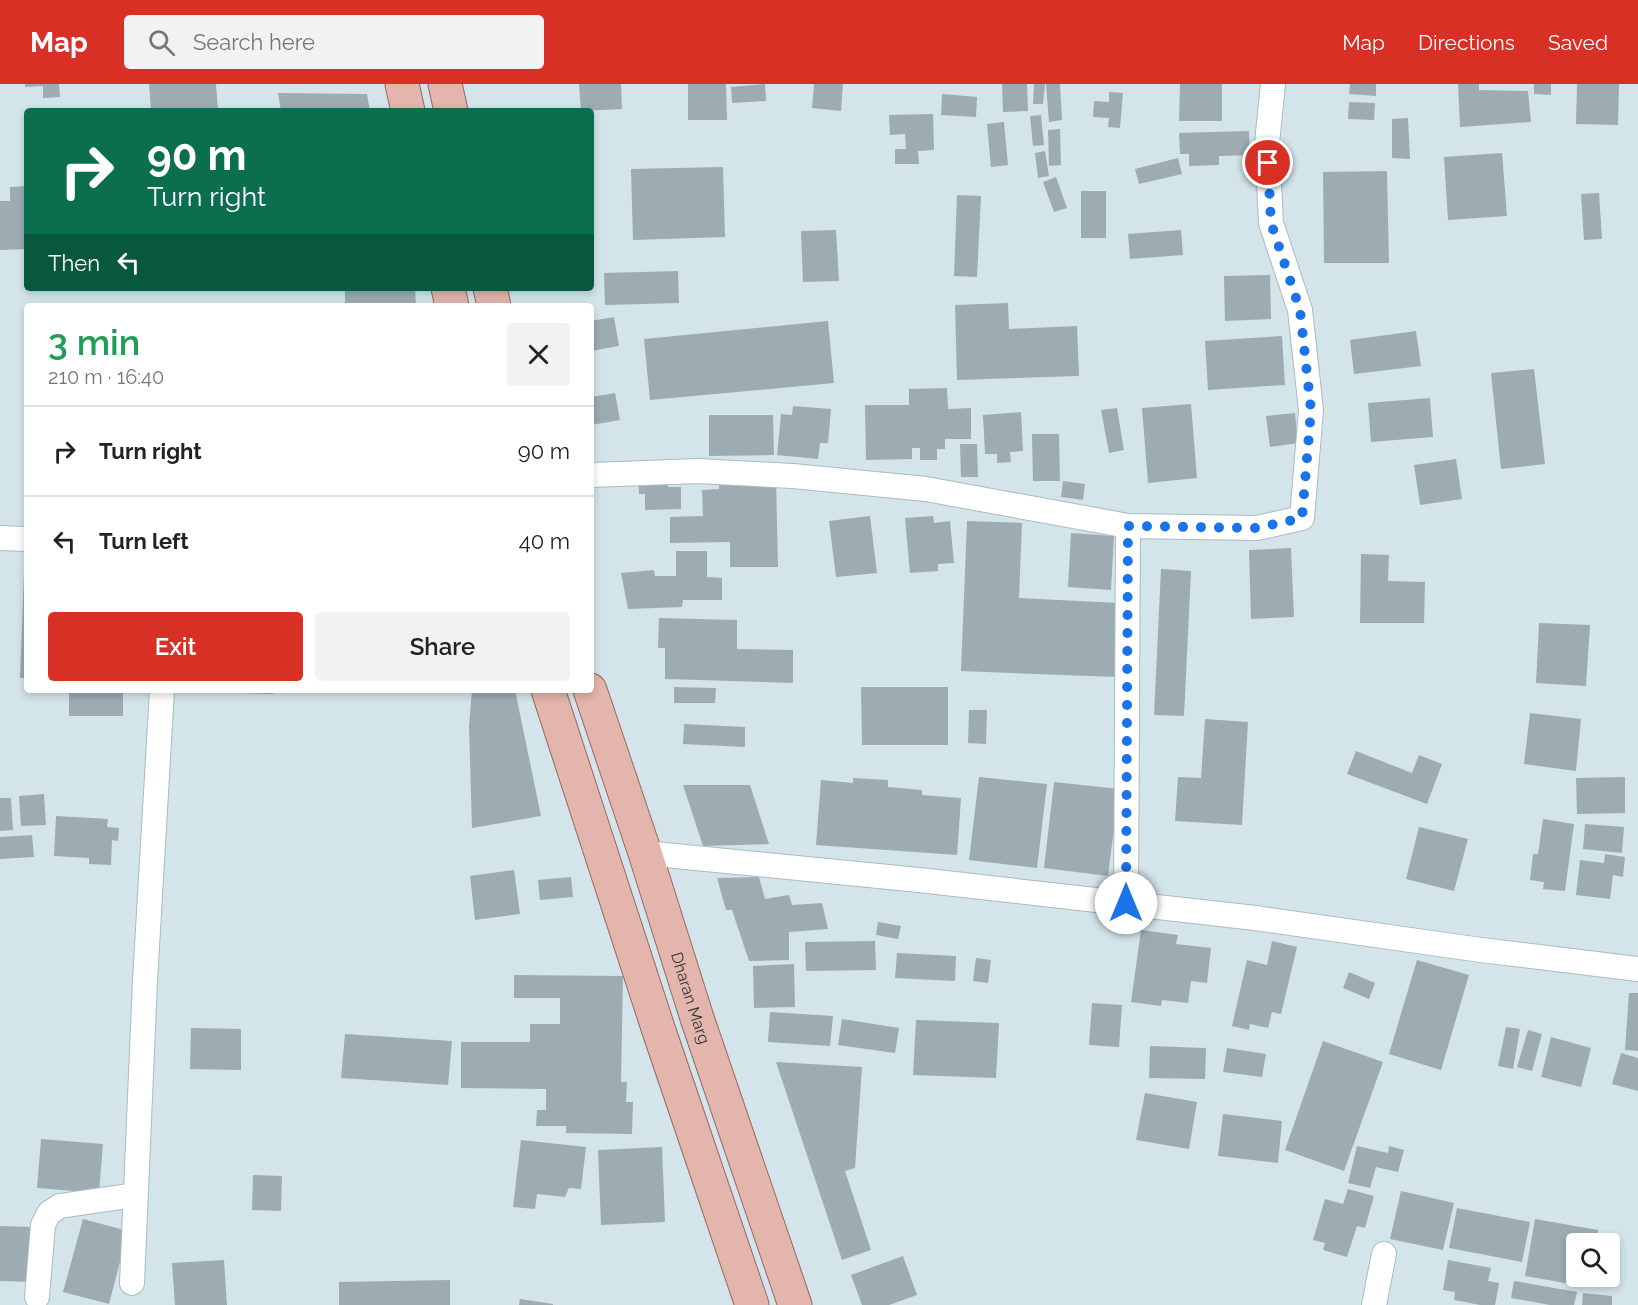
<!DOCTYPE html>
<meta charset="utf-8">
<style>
body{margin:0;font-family:Raleway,sans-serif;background:#f2f2f2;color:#222;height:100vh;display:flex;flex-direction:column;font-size:22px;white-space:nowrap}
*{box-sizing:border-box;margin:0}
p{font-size:20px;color:#767676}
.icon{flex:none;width:33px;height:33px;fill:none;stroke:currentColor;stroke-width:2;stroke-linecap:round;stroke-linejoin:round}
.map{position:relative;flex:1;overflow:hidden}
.panel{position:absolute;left:24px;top:219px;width:570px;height:390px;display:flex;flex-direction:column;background:#fff;border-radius:6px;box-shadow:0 3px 9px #0003}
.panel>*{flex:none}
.banner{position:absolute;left:24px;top:24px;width:570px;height:183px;border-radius:6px;box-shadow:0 3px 9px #0003;background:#0b6e4f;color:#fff;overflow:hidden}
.controls{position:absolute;left:1566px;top:1149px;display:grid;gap:12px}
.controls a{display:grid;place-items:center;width:54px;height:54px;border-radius:6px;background:#fff;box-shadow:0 3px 9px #0003;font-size:30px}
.pin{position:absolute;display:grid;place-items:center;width:51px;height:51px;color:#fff;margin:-26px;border:3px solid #fff;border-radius:50%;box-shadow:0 2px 6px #0007}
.me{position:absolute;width:66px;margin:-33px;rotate:0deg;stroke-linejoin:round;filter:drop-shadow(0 0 4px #0008)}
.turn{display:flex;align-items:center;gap:21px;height:126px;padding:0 24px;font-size:27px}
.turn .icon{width:78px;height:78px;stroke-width:2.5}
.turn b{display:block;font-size:42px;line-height:51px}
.then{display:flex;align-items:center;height:57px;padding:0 24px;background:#0003;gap:12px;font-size:22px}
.round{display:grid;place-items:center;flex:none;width:63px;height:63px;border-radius:6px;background:#f2f2f2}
.summary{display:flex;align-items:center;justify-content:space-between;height:102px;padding:0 24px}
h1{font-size:36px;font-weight:600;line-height:45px;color:#1e9e55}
.primary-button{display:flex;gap:12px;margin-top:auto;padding:12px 24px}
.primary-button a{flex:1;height:69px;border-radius:6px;background:#d93025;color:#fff;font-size:24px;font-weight:600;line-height:69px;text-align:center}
.primary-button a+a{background:#f2f2f2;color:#222}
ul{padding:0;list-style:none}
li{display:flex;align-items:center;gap:18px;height:90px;padding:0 24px;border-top:2px solid #e0e0e0}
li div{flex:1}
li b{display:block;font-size:22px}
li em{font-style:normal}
header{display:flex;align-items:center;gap:36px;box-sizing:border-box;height:84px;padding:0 30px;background:#d93025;color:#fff}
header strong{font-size:28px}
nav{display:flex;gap:33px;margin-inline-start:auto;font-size:21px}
.search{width:420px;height:54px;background:#f2f2f2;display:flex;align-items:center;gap:15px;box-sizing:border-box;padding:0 21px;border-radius:6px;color:#767676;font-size:22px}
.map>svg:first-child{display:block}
.building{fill:#9cacb2}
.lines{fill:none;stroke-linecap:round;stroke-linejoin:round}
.minor-casing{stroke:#aabbc0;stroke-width:26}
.primary-casing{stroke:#98685f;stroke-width:35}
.minor{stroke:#fff;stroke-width:24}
.primary{stroke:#e3b5ac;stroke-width:33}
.route{stroke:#1a73e8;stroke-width:10;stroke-dasharray:0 18}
.labels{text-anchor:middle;stroke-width:4.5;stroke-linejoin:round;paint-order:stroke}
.street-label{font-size:16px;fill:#2e3437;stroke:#e0f2f7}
</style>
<header>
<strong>Map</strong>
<div class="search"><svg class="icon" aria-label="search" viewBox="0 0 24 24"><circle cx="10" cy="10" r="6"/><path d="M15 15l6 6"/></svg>Search here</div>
<nav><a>Map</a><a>Directions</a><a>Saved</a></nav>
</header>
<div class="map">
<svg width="1638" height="1221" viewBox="0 0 1638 1221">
<rect width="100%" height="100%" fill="#d3e5ea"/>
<path class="building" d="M25 0H59L60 13 43 14V2L25 3Z
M149 0H216L218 26 151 27Z
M579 0H621L622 25 581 27Z
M688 0H726L727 36H688Z
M765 0 766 17 732 19 731 3Z
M814 0H843L841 27 812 24Z
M1002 0H1027L1028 27 1003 28Z
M1034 0H1045L1043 20H1033Z
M1046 0H1060L1062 36 1049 38Z
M1180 0H1222V37H1179Z
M1350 0H1376V12L1349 10Z
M1458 0H1479V6L1528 7 1531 38 1460 43Z
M1534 0H1551V11L1534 10Z
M1577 0H1619L1618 41 1576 40Z
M1109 8 1123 9 1120 44 1108 43 1109 34 1093 33 1094 17 1109 18Z
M278 9 367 10 370 27H281Z
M942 10 977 13 976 33 941 31Z
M1349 18 1375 19 1374 36 1348 35Z
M933 30 934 66 918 67 919 80H895V65H906L905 50 890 51 889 31Z
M1041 31 1044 61 1033 62 1030 32Z
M1408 34 1410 75 1392 74V35Z
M1004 38 1008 81 991 83 987 40Z
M1060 45 1061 81 1049 82 1048 46Z
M1249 47 1250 71 1219 72V81L1189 82V70H1180L1179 49Z
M1045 67 1049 92 1038 94 1035 69Z
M1502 69 1507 132 1448 136 1444 73Z
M1178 74 1182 90 1139 100 1135 85Z
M723 83 725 153 633 156 631 85Z
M1387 87 1389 179H1324L1323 88Z
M1056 93 1067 124 1054 128 1043 98Z
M27 102V165L0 166V117H10V103Z
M1081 107H1106V154H1081Z
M1599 109 1602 155 1584 156 1581 110Z
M957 111 981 112 977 193 954 192Z
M836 146 839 197 803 198 801 147Z
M1181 146 1183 171 1130 175 1128 150Z
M678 187 679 219 605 221 604 189Z
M1270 191 1271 235 1225 237 1224 192Z
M345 204H415L416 222H345Z
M1008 219 1009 245 1077 242 1079 292 957 296 955 221Z
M614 233 619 262 591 267V237Z
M828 237 834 299 650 316 644 255Z
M1416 247 1421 282 1354 290 1350 256Z
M1282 252 1285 301 1208 306 1205 257Z
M1534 285 1545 380 1501 385 1491 289Z
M947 304 948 325 971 324V355H945V365H937V376H920V364H912V375L866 376 865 321H909V305Z
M615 309 620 336 591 341V313Z
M1430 314 1433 353 1371 358 1368 319Z
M1191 320 1197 394 1148 399 1142 324Z
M793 322 831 325 828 359H820L818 375 777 371 781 330 792 331Z
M1117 324 1124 366 1109 369 1101 326Z
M1021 328 1023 367 1010 368 1011 378 997 379V370H985L983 331Z
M1295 329 1298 359 1270 363 1266 332Z
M709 331H773L774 371 709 372Z
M1032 350H1059L1060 397H1033Z
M960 360H977L978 393H961Z
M1456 375 1462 415 1420 421 1414 381Z
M776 394 778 483H730V458L670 459V433L703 432 702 406 719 405V395Z
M638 395H668V403H681V425L645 426V410H639Z
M1063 397 1085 400 1083 416 1061 413Z
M870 432 877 489 836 493 829 437Z
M933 432 934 439 950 437 954 479 938 480V487L910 489 905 434Z
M967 437 1022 439 1019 514 1119 519 1116 593 961 587Z
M1071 449 1114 452 1111 506 1068 503Z
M1291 464 1294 533 1251 535 1249 466Z
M676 467H707V493L722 494V516H683L682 523 628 525 621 489 654 486 655 492H676Z
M1361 470 1389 471 1388 497 1425 498 1424 539H1360Z
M1161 485 1191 487 1184 632 1154 631Z
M24 488H27V594H20Z
M659 534 737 536V565L793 566V599L665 595V564H658Z
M1539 539 1590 541 1586 602 1536 599Z
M674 603 716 604 715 619H674Z
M861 603H948V661H862Z
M69 606H123V632H69Z
M211 606H274L273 610 211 608Z
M472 606H515L541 732 472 744 469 642Z
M969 626H987L986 660 968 659Z
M1530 629 1581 635 1576 687 1524 680Z
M1205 635 1248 638 1242 741 1175 737 1178 693 1201 694Z
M684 640 745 643V663L683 660Z
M1356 667 1412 689 1419 671 1442 680 1427 720 1347 690Z
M979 693 1047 700 1037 784 969 776Z
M1625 693V729L1577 730 1576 694Z
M853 694 888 696V703L922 706V711L961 714 957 771 816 761 821 696 853 699Z
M1054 698 1119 705 1108 792 1044 784Z
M683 701H750L769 760 703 762Z
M44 710 46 741 21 742 19 712Z
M0 714H11L13 746 0 747Z
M56 732 108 735 107 743 119 744 118 757 112 756 111 781 89 780V774L54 772Z
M1543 735 1574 740 1565 807 1543 805 1544 798 1530 796 1533 770H1538Z
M1585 740 1624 743 1622 769 1583 765Z
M1419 743 1468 755 1454 807 1406 795Z
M32 751 34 773 0 775V753Z
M1605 770 1625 773 1623 793 1613 791 1610 815 1576 811 1580 776 1604 779Z
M514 786 520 830 475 836 470 792Z
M571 793 573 813 540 816 538 796Z
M759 793 765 815 789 811 792 821 822 819 828 845 789 848V876L749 877 732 826H726L717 794Z
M878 838 901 842 898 855 876 851Z
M1141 846 1178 851 1176 860 1211 864 1207 899 1191 897 1188 919 1162 916 1161 922 1131 918Z
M875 857 876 886 806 887 805 858Z
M1272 857 1297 863 1281 930 1272 928 1268 944 1250 940 1249 946 1232 942 1247 876 1267 881Z
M897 869 956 872 955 897 895 894Z
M976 874 991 876 988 899 973 897Z
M1417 876 1469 891 1441 986 1389 970Z
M794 880 795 923 754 924 753 882Z
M1349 888 1375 899 1369 915 1343 904Z
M514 891 623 892 621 998H627L626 1018H633L632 1050 566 1049V1042H536L537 1026H546V1005L461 1004V958H530V940H560V914H514Z
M1629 909H1638V967L1625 966Z
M1092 919 1122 921 1119 963 1089 961Z
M770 928 833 932 830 962 768 958Z
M842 935 899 944 895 969 838 961Z
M916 936 999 939 996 994 913 991Z
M1506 943 1520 945 1513 985 1498 982Z
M191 944 241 945V986L190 985Z
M1528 946 1542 950 1532 987 1517 983Z
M345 950 452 957 448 1001 341 994Z
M1551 953 1591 964 1581 1003 1541 993Z
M1323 957 1383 978 1344 1087 1285 1066Z
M1150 962 1206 964 1205 995 1149 994Z
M1227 964 1266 970 1262 993 1223 988Z
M1621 969 1638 974V1007L1612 1000Z
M776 978 862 983 855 1084 845 1087 871 1166 842 1176Z
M1145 1009 1197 1018 1189 1065 1136 1056Z
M1223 1030 1282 1037 1278 1079 1218 1072Z
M41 1055 103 1060 99 1109 37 1104Z
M521 1056 586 1063 581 1105 569 1104 565 1113 537 1110 535 1125 513 1123Z
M1357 1062 1388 1069 1389 1062 1404 1066 1398 1088 1376 1083 1370 1104 1348 1099Z
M662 1063 665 1138 601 1141 598 1066Z
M253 1091 282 1092 281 1127 252 1126Z
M1348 1105 1374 1112 1365 1144 1357 1142 1347 1173 1323 1166 1325 1159 1313 1156 1325 1115 1343 1120Z
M1401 1107 1454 1119 1443 1166 1390 1155Z
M1457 1124 1530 1138 1522 1178 1449 1164Z
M83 1135 128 1147 109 1220 63 1208Z
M1535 1135 1598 1146 1596 1160H1576V1192H1590L1588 1203 1525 1192Z
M0 1142 33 1143 31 1198 0 1197Z
M903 1172 917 1211 889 1221H862L851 1191Z
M224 1176 227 1221H175L172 1179Z
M1448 1176 1491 1184 1488 1197 1499 1199 1495 1221H1480L1454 1216 1455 1208 1443 1206Z
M450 1196V1221H339V1198Z
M1514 1197 1577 1208 1574 1221H1550L1511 1214Z
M1583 1209 1612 1212V1221H1582Z
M520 1215 553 1220V1221H519Z"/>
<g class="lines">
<defs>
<path id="minor" d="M591 391 698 387 793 392 926 405 1128 442 1257 444 1302 434 1311 326 1300 226 1271 139 1267 59 1273 0
M0 454 27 455
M645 769 919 796 1255 834 1481 866 1638 885
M1126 819 1128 442
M132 1199 145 897 162 606
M37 1213 43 1141 49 1129 60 1122 135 1111
M1374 1221 1384 1170"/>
<g id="primary">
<path d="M402 0 408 27"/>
<path d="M445 0 451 27"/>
<path d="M448 204 452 222"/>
<path d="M490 204 494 222"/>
<path d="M548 606 658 944 752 1221"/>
<path id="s1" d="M590 606 645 769 697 934 795 1221"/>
</g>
</defs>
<use href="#minor" class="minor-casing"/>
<use href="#primary" class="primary-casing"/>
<use href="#minor" class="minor"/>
<use href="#primary" class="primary"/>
</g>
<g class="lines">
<path class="route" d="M1126 819 1128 442 1257 444 1302 434 1311 326 1300 226 1271 139 1268 79"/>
</g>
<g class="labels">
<g class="street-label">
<text dy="6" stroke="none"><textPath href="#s1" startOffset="324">Dharan Marg</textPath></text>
</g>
</g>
</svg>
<div class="controls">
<a><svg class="icon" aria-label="search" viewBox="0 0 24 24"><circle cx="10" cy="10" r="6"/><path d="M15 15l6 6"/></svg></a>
</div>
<div class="pin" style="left:1268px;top:79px;background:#d93025"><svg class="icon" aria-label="arrive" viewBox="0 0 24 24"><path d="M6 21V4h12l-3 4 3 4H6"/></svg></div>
<svg class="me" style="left:1126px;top:819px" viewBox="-20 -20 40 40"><circle r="19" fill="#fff"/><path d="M0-13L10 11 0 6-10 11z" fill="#1a73e8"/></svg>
<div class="banner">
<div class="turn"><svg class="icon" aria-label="right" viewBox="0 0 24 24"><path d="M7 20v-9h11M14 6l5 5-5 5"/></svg><div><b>90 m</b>Turn right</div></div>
<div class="then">Then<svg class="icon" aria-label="left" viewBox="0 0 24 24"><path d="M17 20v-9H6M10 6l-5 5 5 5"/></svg></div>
</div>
<section class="panel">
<div class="summary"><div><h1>3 min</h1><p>210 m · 16:40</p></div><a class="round"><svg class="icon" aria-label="close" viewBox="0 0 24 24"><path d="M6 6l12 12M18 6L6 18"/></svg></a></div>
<ul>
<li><svg class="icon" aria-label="right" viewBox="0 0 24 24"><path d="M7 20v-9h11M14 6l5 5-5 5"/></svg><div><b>Turn right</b></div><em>90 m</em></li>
<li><svg class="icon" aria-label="left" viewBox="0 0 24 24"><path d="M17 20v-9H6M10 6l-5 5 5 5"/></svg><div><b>Turn left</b></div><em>40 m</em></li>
</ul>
<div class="primary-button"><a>Exit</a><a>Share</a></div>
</section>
</div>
